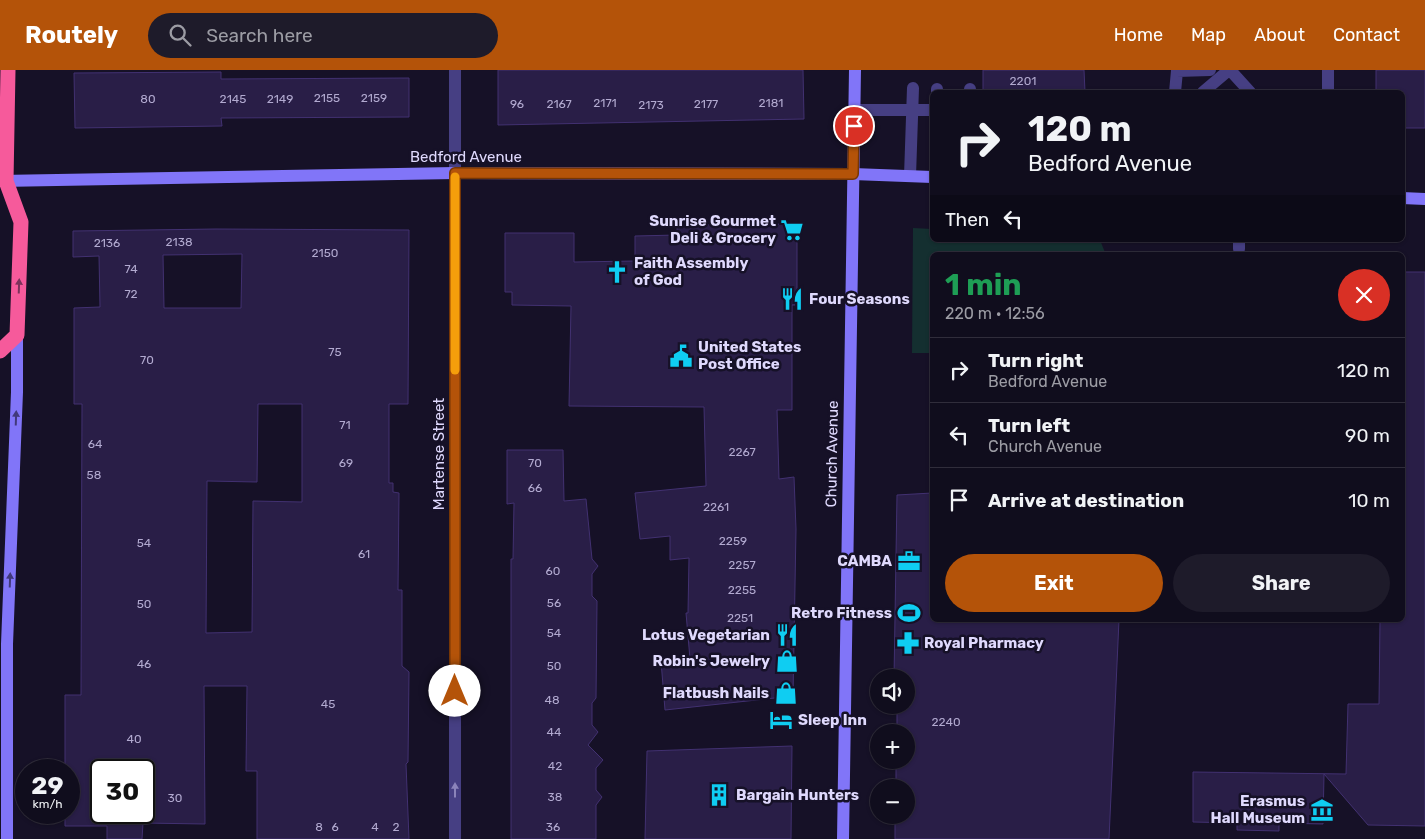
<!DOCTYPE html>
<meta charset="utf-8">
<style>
body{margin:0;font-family:Rubik,sans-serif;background:#1e1b2a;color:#f1f3f6;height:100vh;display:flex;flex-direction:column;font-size:19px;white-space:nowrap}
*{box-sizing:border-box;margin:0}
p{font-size:16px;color:#9c9ca4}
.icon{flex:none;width:28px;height:28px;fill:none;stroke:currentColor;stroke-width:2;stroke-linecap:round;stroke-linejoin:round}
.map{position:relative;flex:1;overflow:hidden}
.sheet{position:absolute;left:930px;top:182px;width:475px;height:370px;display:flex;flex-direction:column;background:#100d1d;border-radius:8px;box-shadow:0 1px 4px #0004,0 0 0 1px #302d3b}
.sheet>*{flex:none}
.top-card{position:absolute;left:930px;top:20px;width:475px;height:152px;border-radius:8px;box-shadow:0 1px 4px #0004,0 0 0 1px #302d3b;background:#100d1d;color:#f1f3f6;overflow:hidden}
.tools{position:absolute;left:870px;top:599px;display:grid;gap:10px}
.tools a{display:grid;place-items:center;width:45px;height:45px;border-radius:50%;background:#100d1d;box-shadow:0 1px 4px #0004,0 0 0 1px #302d3b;font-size:25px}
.speed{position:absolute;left:15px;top:689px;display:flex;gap:10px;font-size:25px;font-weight:700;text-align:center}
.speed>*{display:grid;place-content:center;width:65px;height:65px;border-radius:50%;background:#100d1d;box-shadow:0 1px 4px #0004,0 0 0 1px #302d3b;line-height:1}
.speed small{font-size:12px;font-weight:400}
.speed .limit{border:2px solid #111;border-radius:8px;background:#fff;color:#111}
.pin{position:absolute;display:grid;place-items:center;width:42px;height:42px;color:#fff;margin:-21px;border:2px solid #fff;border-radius:50%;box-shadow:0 1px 5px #0007}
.me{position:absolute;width:55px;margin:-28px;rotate:0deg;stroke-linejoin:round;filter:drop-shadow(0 0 4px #0008)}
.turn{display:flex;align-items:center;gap:18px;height:105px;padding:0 15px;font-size:22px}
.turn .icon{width:65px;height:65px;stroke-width:2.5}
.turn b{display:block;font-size:35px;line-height:42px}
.then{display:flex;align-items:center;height:48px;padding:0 15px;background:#0003;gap:10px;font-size:19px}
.round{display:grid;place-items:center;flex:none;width:52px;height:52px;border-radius:26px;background:#1e1b2a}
.summary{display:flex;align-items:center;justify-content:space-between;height:85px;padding:0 15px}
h1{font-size:30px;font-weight:700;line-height:38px;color:#1e9e55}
.action{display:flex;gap:10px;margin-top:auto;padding:10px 15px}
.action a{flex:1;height:58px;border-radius:30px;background:#b45309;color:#fff;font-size:20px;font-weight:700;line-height:58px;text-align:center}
.action a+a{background:#1e1b2a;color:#f1f3f6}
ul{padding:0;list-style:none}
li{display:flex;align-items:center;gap:15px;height:65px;padding:0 15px;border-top:1px solid #302d3b}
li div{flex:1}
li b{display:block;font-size:19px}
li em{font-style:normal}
header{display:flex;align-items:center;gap:30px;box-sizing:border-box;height:70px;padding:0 25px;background:#b45309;color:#fff}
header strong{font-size:24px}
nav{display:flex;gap:28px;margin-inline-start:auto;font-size:18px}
.search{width:350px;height:45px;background:#1e1b2a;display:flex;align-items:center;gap:12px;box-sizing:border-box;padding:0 18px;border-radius:28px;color:#9c9ca4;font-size:19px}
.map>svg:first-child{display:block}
.green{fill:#142f30}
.building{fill:#291e47;stroke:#423171;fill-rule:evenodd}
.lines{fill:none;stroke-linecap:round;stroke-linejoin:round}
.lane{stroke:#463f83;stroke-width:12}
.street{stroke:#463f83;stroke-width:12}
.secondary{stroke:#8175f8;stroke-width:12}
.highway{stroke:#f65a9b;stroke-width:15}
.oneway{fill:#7b325b}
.oneway2{fill:#41397b}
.oneway3{fill:#8b84ba}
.route-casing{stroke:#753606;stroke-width:12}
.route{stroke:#b45309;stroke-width:9}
.slow{stroke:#f59e0b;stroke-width:9}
.labels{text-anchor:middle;stroke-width:5;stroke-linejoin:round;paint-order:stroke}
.number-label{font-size:12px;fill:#b2aad0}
.street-label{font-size:15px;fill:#dfd9fd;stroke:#161127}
.poi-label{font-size:15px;font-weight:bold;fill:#dfd9fd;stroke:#161127;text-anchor:end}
</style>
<header>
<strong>Routely</strong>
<div class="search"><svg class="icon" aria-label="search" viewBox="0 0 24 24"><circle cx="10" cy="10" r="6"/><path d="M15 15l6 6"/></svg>Search here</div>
<nav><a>Home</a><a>Map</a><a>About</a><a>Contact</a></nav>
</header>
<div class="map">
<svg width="1425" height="769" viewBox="0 0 1425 769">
<rect width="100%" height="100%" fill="#161127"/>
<path class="green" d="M913 158 932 159V170H1100L1106 185H932V283H912Z"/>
<path class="building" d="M498 0H803L804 49 498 55Z
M983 0H1084L1085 22H983Z
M1376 0H1425V58H1402V22H1376Z
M221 2V9L409 8V47L221 48 222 56 75 58 74 3Z
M797 154V235H792V340H777L779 409 794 407 796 459 793 626 665 640 661 591 690 589 686 543H688L689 488 670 490V466L640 469 635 423 706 416 704 337 569 336 571 236 512 235V222H505V163H574V192L635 191V166L677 165V155Z
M216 159 409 160 408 334H389V413H393V422L399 423 398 520H402V596L409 602 408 692 406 694 409 769H257V701H246L247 616H204L205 754 143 753 142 769H107V756H65V742H69V700H65V625H81L82 334H74V238L100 237 99 186 73 187V161ZM242 184 241 238H164L163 185ZM258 334H302V432L253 431 252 562 206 563 207 411 257 412ZM101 700H144V742H101Z
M1402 202H1425V756L1368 755 1324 704 1323 754 1279 753V761L1237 760V753L1193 752V702L1346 704 1348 634H1379L1380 550H1402Z
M507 380H563L564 431 586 429 592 489 598 496 592 504V526L597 531 596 628 592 633V655L598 662 588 675 603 690 596 698V720L602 727 596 735V769H511V489H513L514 433 507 434Z
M932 423V550H1119L1109 769H895V745H906V718H896V690H906V662H897V635H906V608H894L897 425Z
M792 676 791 769H645L647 681Z"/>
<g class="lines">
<path class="lane" d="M1230 0 1250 22
M937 22V19
M970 22V19
M1175 22 1177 1 1210 0
M1203 22 1229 0
M854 40H932
M910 106 913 18
M1239 179V170"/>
<path class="street" d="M1328 0V22
M455 769V0"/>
<path class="secondary" d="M0 111 455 103 853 104 932 107
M1402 128 1425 129
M7 769V574L17 322V265
M843 769 855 0"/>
<path class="highway" d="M0 281 17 265 21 152 6 111 8 0"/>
</g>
<defs><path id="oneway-solid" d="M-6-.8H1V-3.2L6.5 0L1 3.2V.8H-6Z" transform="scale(1.25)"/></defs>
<use class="oneway" href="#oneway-solid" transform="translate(19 216) rotate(-88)"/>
<g class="oneway2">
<use href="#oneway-solid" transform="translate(16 348) rotate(-88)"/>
<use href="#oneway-solid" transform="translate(10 510) rotate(-88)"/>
</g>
<use class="oneway3" href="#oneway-solid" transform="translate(455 720) rotate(-90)"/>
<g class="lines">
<defs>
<path id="route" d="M455 621V103L853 104 854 56"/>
</defs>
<use href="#route" class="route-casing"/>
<use href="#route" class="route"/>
<path class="slow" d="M455 300V107"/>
</g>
<defs>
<symbol id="supermarket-bare" viewBox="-9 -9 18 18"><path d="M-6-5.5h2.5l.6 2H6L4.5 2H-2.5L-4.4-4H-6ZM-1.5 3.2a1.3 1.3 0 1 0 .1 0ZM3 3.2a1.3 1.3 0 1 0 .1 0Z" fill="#0fcdf2" stroke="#161127" stroke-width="2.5" paint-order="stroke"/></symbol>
<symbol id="church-bare" viewBox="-9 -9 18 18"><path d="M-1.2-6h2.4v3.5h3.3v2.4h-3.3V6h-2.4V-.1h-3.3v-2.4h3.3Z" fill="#0fcdf2" stroke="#161127" stroke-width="2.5" paint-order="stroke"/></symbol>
<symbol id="restaurant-bare" viewBox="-9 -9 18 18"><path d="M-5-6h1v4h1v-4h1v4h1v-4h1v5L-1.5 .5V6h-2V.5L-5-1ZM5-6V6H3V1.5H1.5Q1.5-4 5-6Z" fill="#0fcdf2" stroke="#161127" stroke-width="2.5" paint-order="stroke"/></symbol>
<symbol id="civic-bare" viewBox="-9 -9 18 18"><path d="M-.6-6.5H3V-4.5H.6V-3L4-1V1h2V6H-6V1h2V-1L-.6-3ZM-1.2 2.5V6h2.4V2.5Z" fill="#0fcdf2" stroke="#161127" stroke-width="2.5" paint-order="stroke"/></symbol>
<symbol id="office-bare" viewBox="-9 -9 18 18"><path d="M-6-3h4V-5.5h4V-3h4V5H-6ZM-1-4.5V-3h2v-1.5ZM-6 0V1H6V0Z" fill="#0fcdf2" stroke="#161127" stroke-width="2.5" paint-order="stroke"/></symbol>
<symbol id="stadium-bare" viewBox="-9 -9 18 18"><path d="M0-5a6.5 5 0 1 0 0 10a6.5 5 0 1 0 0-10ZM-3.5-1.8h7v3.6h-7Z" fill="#0fcdf2" stroke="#161127" stroke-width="2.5" paint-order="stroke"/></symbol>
<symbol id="pharmacy-bare" viewBox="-9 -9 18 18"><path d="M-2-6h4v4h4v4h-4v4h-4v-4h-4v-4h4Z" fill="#0fcdf2" stroke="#161127" stroke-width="2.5" paint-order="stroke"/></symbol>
<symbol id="shop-bare" viewBox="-9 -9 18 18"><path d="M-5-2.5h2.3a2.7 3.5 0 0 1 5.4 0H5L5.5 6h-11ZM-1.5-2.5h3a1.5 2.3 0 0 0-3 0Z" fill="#0fcdf2" stroke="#161127" stroke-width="2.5" paint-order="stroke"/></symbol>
<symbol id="hotel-bare" viewBox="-9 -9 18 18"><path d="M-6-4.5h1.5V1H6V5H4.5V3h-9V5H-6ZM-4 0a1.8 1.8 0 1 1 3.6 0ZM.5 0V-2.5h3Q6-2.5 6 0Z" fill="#0fcdf2" stroke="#161127" stroke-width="2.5" paint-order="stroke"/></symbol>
<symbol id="building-bare" viewBox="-9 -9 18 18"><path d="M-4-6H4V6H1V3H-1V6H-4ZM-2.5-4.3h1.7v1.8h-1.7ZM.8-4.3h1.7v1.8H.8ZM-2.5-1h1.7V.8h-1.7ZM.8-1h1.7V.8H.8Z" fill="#0fcdf2" stroke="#161127" stroke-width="2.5" paint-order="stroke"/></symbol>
<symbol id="museum-bare" viewBox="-9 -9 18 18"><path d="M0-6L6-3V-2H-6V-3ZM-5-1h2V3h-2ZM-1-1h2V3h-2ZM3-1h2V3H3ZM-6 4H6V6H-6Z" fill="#0fcdf2" stroke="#161127" stroke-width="2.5" paint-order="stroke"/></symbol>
</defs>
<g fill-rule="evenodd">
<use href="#supermarket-bare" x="776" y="144" width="32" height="32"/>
<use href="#church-bare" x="601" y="186" width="32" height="32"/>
<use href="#restaurant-bare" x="776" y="213" width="32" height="32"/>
<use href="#civic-bare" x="665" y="270" width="32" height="32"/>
<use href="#office-bare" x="893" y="475" width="32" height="32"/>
<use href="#stadium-bare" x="893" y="527" width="32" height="32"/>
<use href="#restaurant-bare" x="771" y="549" width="32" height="32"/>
<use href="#pharmacy-bare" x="892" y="557" width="32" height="32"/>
<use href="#shop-bare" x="771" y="575" width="32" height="32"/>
<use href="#shop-bare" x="770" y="607" width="32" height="32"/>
<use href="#hotel-bare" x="765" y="634" width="32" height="32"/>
<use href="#building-bare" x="703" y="709" width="32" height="32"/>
<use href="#museum-bare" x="1306" y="724" width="32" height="32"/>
</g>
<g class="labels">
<g class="number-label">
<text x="1023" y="15">2201</text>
<text x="327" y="32">2155</text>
<text x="374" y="32">2159</text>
<text x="148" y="33">80</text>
<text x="233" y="33">2145</text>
<text x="280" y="33">2149</text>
<text x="605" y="37">2171</text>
<text x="771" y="37">2181</text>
<text x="517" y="38">96</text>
<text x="559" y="38">2167</text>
<text x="706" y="38">2177</text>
<text x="651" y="39">2173</text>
<text x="179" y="176">2138</text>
<text x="107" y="177">2136</text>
<text x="325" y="187">2150</text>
<text x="131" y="203">74</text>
<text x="131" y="228">72</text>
<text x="335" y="286">75</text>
<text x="147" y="294">70</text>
<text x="345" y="359">71</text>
<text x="95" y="378">64</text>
<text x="742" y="386">2267</text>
<text x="346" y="397">69</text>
<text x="535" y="397">70</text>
<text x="94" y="409">58</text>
<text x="535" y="422">66</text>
<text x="716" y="441">2261</text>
<text x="733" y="475">2259</text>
<text x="144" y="477">54</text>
<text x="364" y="488">61</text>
<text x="742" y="499">2257</text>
<text x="553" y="505">60</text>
<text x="742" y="524">2255</text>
<text x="554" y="537">56</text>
<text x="144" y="538">50</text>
<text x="740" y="552">2251</text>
<text x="554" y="567">54</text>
<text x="144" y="598">46</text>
<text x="554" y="600">50</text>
<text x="552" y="634">48</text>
<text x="328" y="638">45</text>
<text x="946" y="656">2240</text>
<text x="554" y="666">44</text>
<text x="134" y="673">40</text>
<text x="555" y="700">42</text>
<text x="555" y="731">38</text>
<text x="175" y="732">30</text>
<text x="319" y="761">8</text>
<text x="335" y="761">6</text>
<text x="375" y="761">4</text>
<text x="396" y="761">2</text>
<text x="553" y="761">36</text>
</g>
<g class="street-label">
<text x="466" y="92">Bedford Avenue</text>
<text transform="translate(439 384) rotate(-90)" y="5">Martense Street</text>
<text transform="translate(832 384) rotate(-89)" y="5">Church Avenue</text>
</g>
<g class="poi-label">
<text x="776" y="156">Sunrise Gourmet<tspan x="776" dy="17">Deli &amp; Grocery</tspan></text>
<text x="634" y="198" text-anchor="start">Faith Assembly<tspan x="634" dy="17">of God</tspan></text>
<text x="809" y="234" text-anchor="start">Four Seasons</text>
<text x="698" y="282" text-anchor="start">United States<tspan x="698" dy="17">Post Office</tspan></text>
<text x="892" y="496">CAMBA</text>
<text x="892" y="548">Retro Fitness</text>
<text x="770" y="570">Lotus Vegetarian</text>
<text x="924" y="578" text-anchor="start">Royal Pharmacy</text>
<text x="770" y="596">Robin's Jewelry</text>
<text x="769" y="628">Flatbush Nails</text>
<text x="798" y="655" text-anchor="start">Sleep Inn</text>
<text x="736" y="730" text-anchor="start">Bargain Hunters</text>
<text x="1305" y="736">Erasmus<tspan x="1305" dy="17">Hall Museum</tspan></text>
</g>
</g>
</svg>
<div class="tools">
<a><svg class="icon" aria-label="sound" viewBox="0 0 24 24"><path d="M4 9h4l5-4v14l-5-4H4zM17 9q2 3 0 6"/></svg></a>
<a>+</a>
<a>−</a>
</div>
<div class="speed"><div>29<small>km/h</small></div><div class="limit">30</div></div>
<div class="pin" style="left:854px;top:56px;background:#d93025"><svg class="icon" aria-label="arrive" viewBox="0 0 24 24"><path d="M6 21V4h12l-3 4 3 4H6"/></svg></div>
<svg class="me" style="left:455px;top:621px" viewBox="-20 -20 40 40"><circle r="19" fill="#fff"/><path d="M0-13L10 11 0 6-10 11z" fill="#b45309"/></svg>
<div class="top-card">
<div class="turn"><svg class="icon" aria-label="right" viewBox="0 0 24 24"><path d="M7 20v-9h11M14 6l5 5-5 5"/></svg><div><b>120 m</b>Bedford Avenue</div></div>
<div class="then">Then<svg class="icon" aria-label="left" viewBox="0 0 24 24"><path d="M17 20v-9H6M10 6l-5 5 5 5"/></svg></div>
</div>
<section class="sheet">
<div class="summary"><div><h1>1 min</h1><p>220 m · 12:56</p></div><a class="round" style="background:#d93025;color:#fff"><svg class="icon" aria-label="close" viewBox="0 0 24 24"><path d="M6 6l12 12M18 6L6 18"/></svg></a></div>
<ul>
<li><svg class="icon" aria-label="right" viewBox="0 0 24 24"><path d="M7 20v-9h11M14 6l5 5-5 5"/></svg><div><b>Turn right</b><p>Bedford Avenue</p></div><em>120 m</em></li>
<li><svg class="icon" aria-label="left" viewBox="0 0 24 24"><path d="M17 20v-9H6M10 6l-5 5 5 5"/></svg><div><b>Turn left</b><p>Church Avenue</p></div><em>90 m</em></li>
<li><svg class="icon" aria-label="arrive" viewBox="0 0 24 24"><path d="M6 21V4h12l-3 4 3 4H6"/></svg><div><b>Arrive at destination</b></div><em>10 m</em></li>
</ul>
<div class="action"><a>Exit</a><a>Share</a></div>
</section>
</div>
